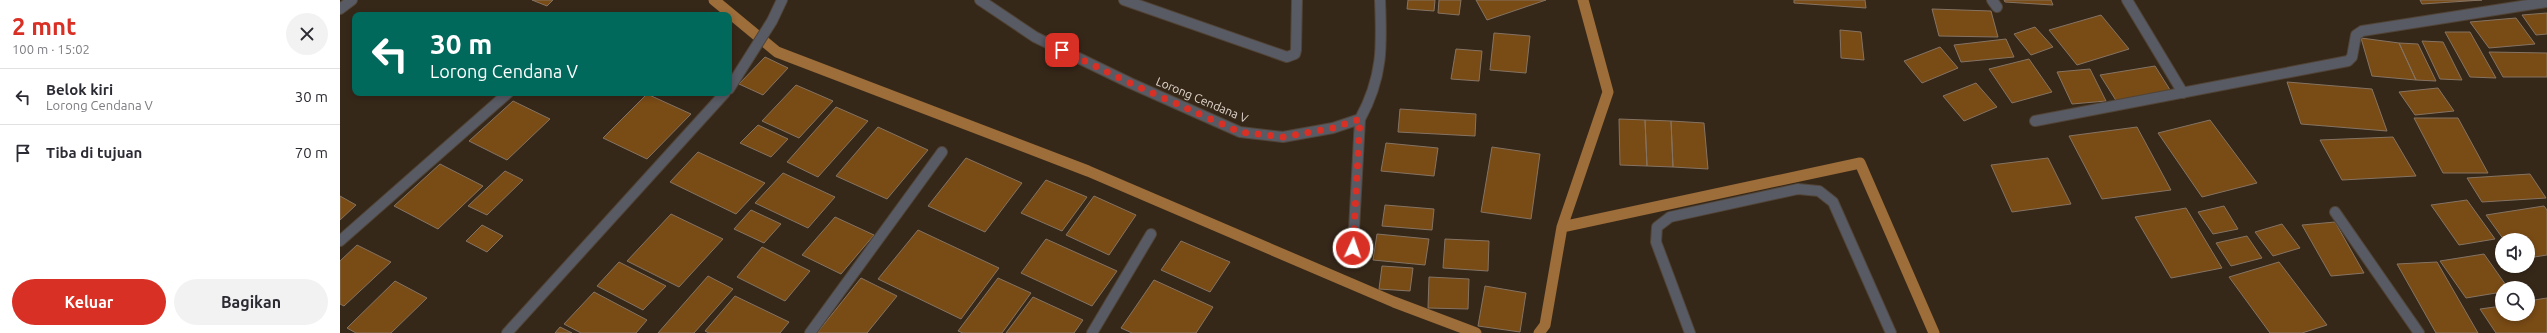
<!DOCTYPE html>
<html lang="id">
<meta charset="utf-8">
<style>
body{margin:0;font-family:Ubuntu,sans-serif;background:#f2f2f3;color:#2b2b33;height:100vh;display:flex;flex-direction:column;font-size:15px;white-space:nowrap}
*{box-sizing:border-box;margin:0}
p{font-size:13px;color:#7c7c81}
.icon{flex:none;width:22px;height:22px;fill:none;stroke:currentColor;stroke-width:2;stroke-linecap:round;stroke-linejoin:round}
.map{position:relative;flex:1;overflow:hidden}
.panel{display:flex;flex-direction:column;background:#fff;width:340px}
.panel>*{flex:none}
.guide{position:absolute;left:12px;top:12px;width:380px;height:84px;border-radius:8px;box-shadow:0 2px 6px #0003;background:#00695c;color:#fff;overflow:hidden}
.controls{position:absolute;left:2155px;top:233px;display:grid;gap:8px}
.controls a{display:grid;place-items:center;width:40px;height:40px;border-radius:50%;background:#fff;box-shadow:0 2px 6px #0003;font-size:20px}
.pin{position:absolute;display:grid;place-items:center;width:34px;height:34px;color:#fff;margin:-17px;border-radius:8px;box-shadow:0 2px 6px #0006}
.me{position:absolute;width:44px;margin:-22px;rotate:3deg;stroke-linejoin:round;filter:drop-shadow(0 0 3px #0008)}
.turn{display:flex;align-items:center;gap:14px;height:84px;padding:0 12px;font-size:18px}
.turn .icon{width:52px;height:52px;stroke-width:2.5}
.turn b{display:block;font-size:28px;line-height:34px}
.round{display:grid;place-items:center;flex:none;width:42px;height:42px;border-radius:21px;background:#f2f2f3}
.head{display:flex;align-items:center;justify-content:space-between;height:68px;padding:0 12px}
h1{font-size:24px;font-weight:600;line-height:30px;color:#d93025}
.primary-button{display:flex;gap:8px;margin-top:auto;padding:8px 12px}
.primary-button a{flex:1;height:46px;border-radius:24px;background:#d93025;color:#fff;font-size:16px;font-weight:600;line-height:46px;text-align:center}
.primary-button a+a{background:#f2f2f3;color:#2b2b33}
ul{padding:0;list-style:none}
li{display:flex;align-items:center;gap:12px;height:56px;padding:0 12px;border-top:1px solid #e1e1e2}
li div{flex:1}
li b{display:block;font-size:15px}
li em{font-style:normal}
main{display:flex;flex:1;min-height:0}
.map>svg:first-child{display:block}
.lines{fill:none;stroke-linecap:round;stroke-linejoin:round}
.stream{stroke:#9d6d3a;stroke-width:11}
.building{fill:#794b15;stroke:#857362}
.minor-casing{stroke:#514436;stroke-width:12}
.minor{stroke:#585a64;stroke-width:10}
.route{stroke:#d93025;stroke-width:7;stroke-dasharray:0 12.6}
.labels{text-anchor:middle;stroke-width:3;stroke-linejoin:round;paint-order:stroke}
.street-label{font-size:12px;fill:#e0d6cd;stroke:#362819}
</style>
<main>
<section class="panel">
<div class="head"><div><h1>2 mnt</h1><p>100 m · 15:02</p></div><a class="round"><svg class="icon" aria-label="close" viewBox="0 0 24 24"><path d="M6 6l12 12M18 6L6 18"/></svg></a></div>
<ul>
<li><svg class="icon" aria-label="left" viewBox="0 0 24 24"><path d="M17 20v-9H6M10 6l-5 5 5 5"/></svg><div><b>Belok kiri</b><p>Lorong Cendana V</p></div><em>30 m</em></li>
<li><svg class="icon" aria-label="arrive" viewBox="0 0 24 24"><path d="M6 21V4h12l-3 4 3 4H6"/></svg><div><b>Tiba di tujuan</b></div><em>70 m</em></li>
</ul>
<div class="primary-button"><a>Keluar</a><a>Bagikan</a></div>
</section>
<div class="map">
<svg width="2207" height="333" viewBox="0 0 2207 333">
<rect width="100%" height="100%" fill="#362819"/>
<g class="lines">
<path class="stream" d="M374 0 437 52 748 171 1054 302 1136 333
M1222 227 1520 163 1594 333
M1199 333 1205 325 1222 227 1268 92 1243 0"/>
</g>
<path class="building" d="M192 0H213L207 6Z
M1068 0H1095L1094 11 1067 9Z
M1099 0H1121L1119 15 1098 13Z
M1136 0H1206L1147 20Z
M1454 0H1525L1526 8 1454 3Z
M1664 0H1711L1713 5 1665 2Z
M2080 0H2142L2082 4Z
M1592 9 1651 11 1658 37 1599 36Z
M2207 13V34L2196 35 2182 15Z
M1761 15 1789 49 1737 65 1709 30Z
M2176 18 2195 44 2149 48 2130 22Z
M1695 27 1713 47 1691 55 1674 34Z
M1500 30 1521 32 1524 60 1501 58Z
M2105 32H2130L2156 78 2130 77Z
M1154 33 1190 36 1186 73 1150 70Z
M2021 38 2059 43 2076 80 2032 76Z
M1666 39 1674 57 1621 62 1614 45Z
M2082 41 2103 42 2122 80 2100 79Z
M2059 43 2078 44 2096 81 2076 80Z
M1600 47 1618 68 1582 83 1564 61Z
M1116 49 1142 51 1139 81 1111 79Z
M2149 52 2207 53V77H2163Z
M425 57 448 68 423 95 399 84Z
M1689 59 1712 92 1672 103 1649 69Z
M1815 66 1832 93 1777 102 1760 75Z
M1750 69 1766 101 1732 104 1717 72Z
M1947 82 2032 89 2047 131 1961 124Z
M1636 83 1657 107 1624 121 1603 96Z
M456 85 493 101 459 138 422 121Z
M2098 88 2114 111 2075 115 2059 92Z
M307 94 351 114 307 159 263 138Z
M173 101 210 119 167 160 129 141Z
M496 107 528 121 478 177 447 162Z
M1060 109 1136 114 1135 136 1058 132Z
M2074 118H2118L2148 173H2103Z
M1279 119 1305 120 1307 166 1280 165Z
M1305 120 1331 121 1333 167 1307 166Z
M1870 120 1917 183 1862 197 1818 133Z
M1331 121 1364 123 1368 169 1333 167Z
M418 125 448 139 431 157 400 143Z
M538 127 588 150 547 199 496 176Z
M1797 127 1831 190 1762 199 1729 136Z
M2053 137 2076 176 2002 180 1980 140Z
M1046 143 1098 148 1094 176 1041 171Z
M1152 147 1200 154 1191 219 1141 212Z
M358 152 425 183 396 214 330 182Z
M626 158 682 183 645 232 588 206Z
M1708 158 1731 204 1672 212 1651 165Z
M100 164 143 186 98 229 54 206Z
M165 171 183 180 147 215 128 206Z
M443 173 495 197 468 228 415 203Z
M2190 174 2206 198 2142 202 2127 178Z
M706 180 747 197 722 231 681 213Z
M0 196 16 205 0 220Z
M754 196 796 215 769 255 726 235Z
M2127 200 2155 239 2119 245 2091 205Z
M1045 205 1094 209 1092 230 1042 226Z
M1884 206 1898 229 1873 234 1858 212Z
M2204 206 2207 210V255L2188 258V240H2164L2146 215Z
M1846 208 1882 268 1831 278 1795 217Z
M411 210 441 224 424 243 394 229Z
M331 214 383 239 339 287 287 261Z
M495 217 534 235 501 274 462 255Z
M1995 222 2024 273 1991 276 1962 225Z
M1942 224 1960 248 1933 256 1915 232Z
M142 225 163 236 147 252 126 241Z
M578 230 659 268 621 319 538 279Z
M1037 234 1089 239 1085 265 1033 260Z
M1907 236 1922 258 1891 266 1876 243Z
M706 239 777 271 752 306 681 273Z
M1105 239 1149 241 1148 271 1103 268Z
M841 241 890 262 870 292 821 270Z
M17 245 51 262 4 306 0 304V261Z
M422 247 470 271 445 301 397 277Z
M2144 254 2168 288H2162V292L2126 298 2100 261Z
M279 262 326 286 303 310 257 286Z
M1939 262 1987 325 1962 333H1930L1889 277Z
M2097 262 2138 333H2096L2057 264Z
M1042 266 1073 268 1070 291 1039 289Z
M368 276 393 289 354 333H318Z
M1089 277 1129 279 1128 309 1088 308Z
M521 278 557 296 527 333H477Z
M658 278 691 293 662 333H623L618 331Z
M814 280 873 307 856 333H792L781 328Z
M55 281 87 298 51 333H16L7 328Z
M1145 286 1186 293 1180 332 1138 326Z
M254 292 307 320 296 333H241L224 324Z
M395 296 449 322 440 333H369L365 331Z
M693 297 743 320 734 333H666Z
M2207 298V333H2156L2140 309 2162 306V314H2188V301Z
M220 327 232 333H215Z"/>
<g class="lines">
<defs>
<path id="minor" d="M640 0 695 37 790 83 900 132 943 137 993 128 1020 119C1043 77 1042 46 1040 0
M784 0 947 57 955 54 956 50 957 0
M1652 0 1657 7
M1787 0 1843 93
M0 9 12 0
M389 89 432 21 442 0
M1695 121 2008 61 2012 57 2016 35 2022 31 2207 2
M1995 212 2079 333
M0 241 168 93
M1013 248 1020 119
M167 333 385 93
M470 333 602 152
M752 333 811 234
M1350 333 1316 242 1317 227 1330 217 1458 189 1479 191 1493 202 1551 333"/>
</defs>
<use href="#minor" class="minor-casing"/>
<use href="#minor" class="minor"/>
</g>
<g class="lines">
<path class="route" d="M722 50 790 83 900 132 943 137 993 128 1020 119 1013 248"/>
</g>
<g class="labels">
<g class="street-label">
<text transform="translate(862 100) rotate(23)" y="4">Lorong Cendana V</text>
</g>
</g>
</svg>
<div class="controls">
<a><svg class="icon" aria-label="sound" viewBox="0 0 24 24"><path d="M4 9h4l5-4v14l-5-4H4zM17 9q2 3 0 6"/></svg></a>
<a><svg class="icon" aria-label="search" viewBox="0 0 24 24"><circle cx="10" cy="10" r="6"/><path d="M15 15l6 6"/></svg></a>
</div>
<div class="pin" style="left:722px;top:50px;background:#d93025"><svg class="icon" aria-label="arrive" viewBox="0 0 24 24"><path d="M6 21V4h12l-3 4 3 4H6"/></svg></div>
<svg class="me" style="left:1013px;top:248px" viewBox="-20 -20 40 40"><circle r="17" fill="#d93025" stroke="#fff" stroke-width="3"/><path d="M0-11L8 9 0 5-8 9z" fill="#fff"/></svg>
<div class="guide">
<div class="turn"><svg class="icon" aria-label="left" viewBox="0 0 24 24"><path d="M17 20v-9H6M10 6l-5 5 5 5"/></svg><div><b>30 m</b>Lorong Cendana V</div></div>
</div>
</div>
</main>
